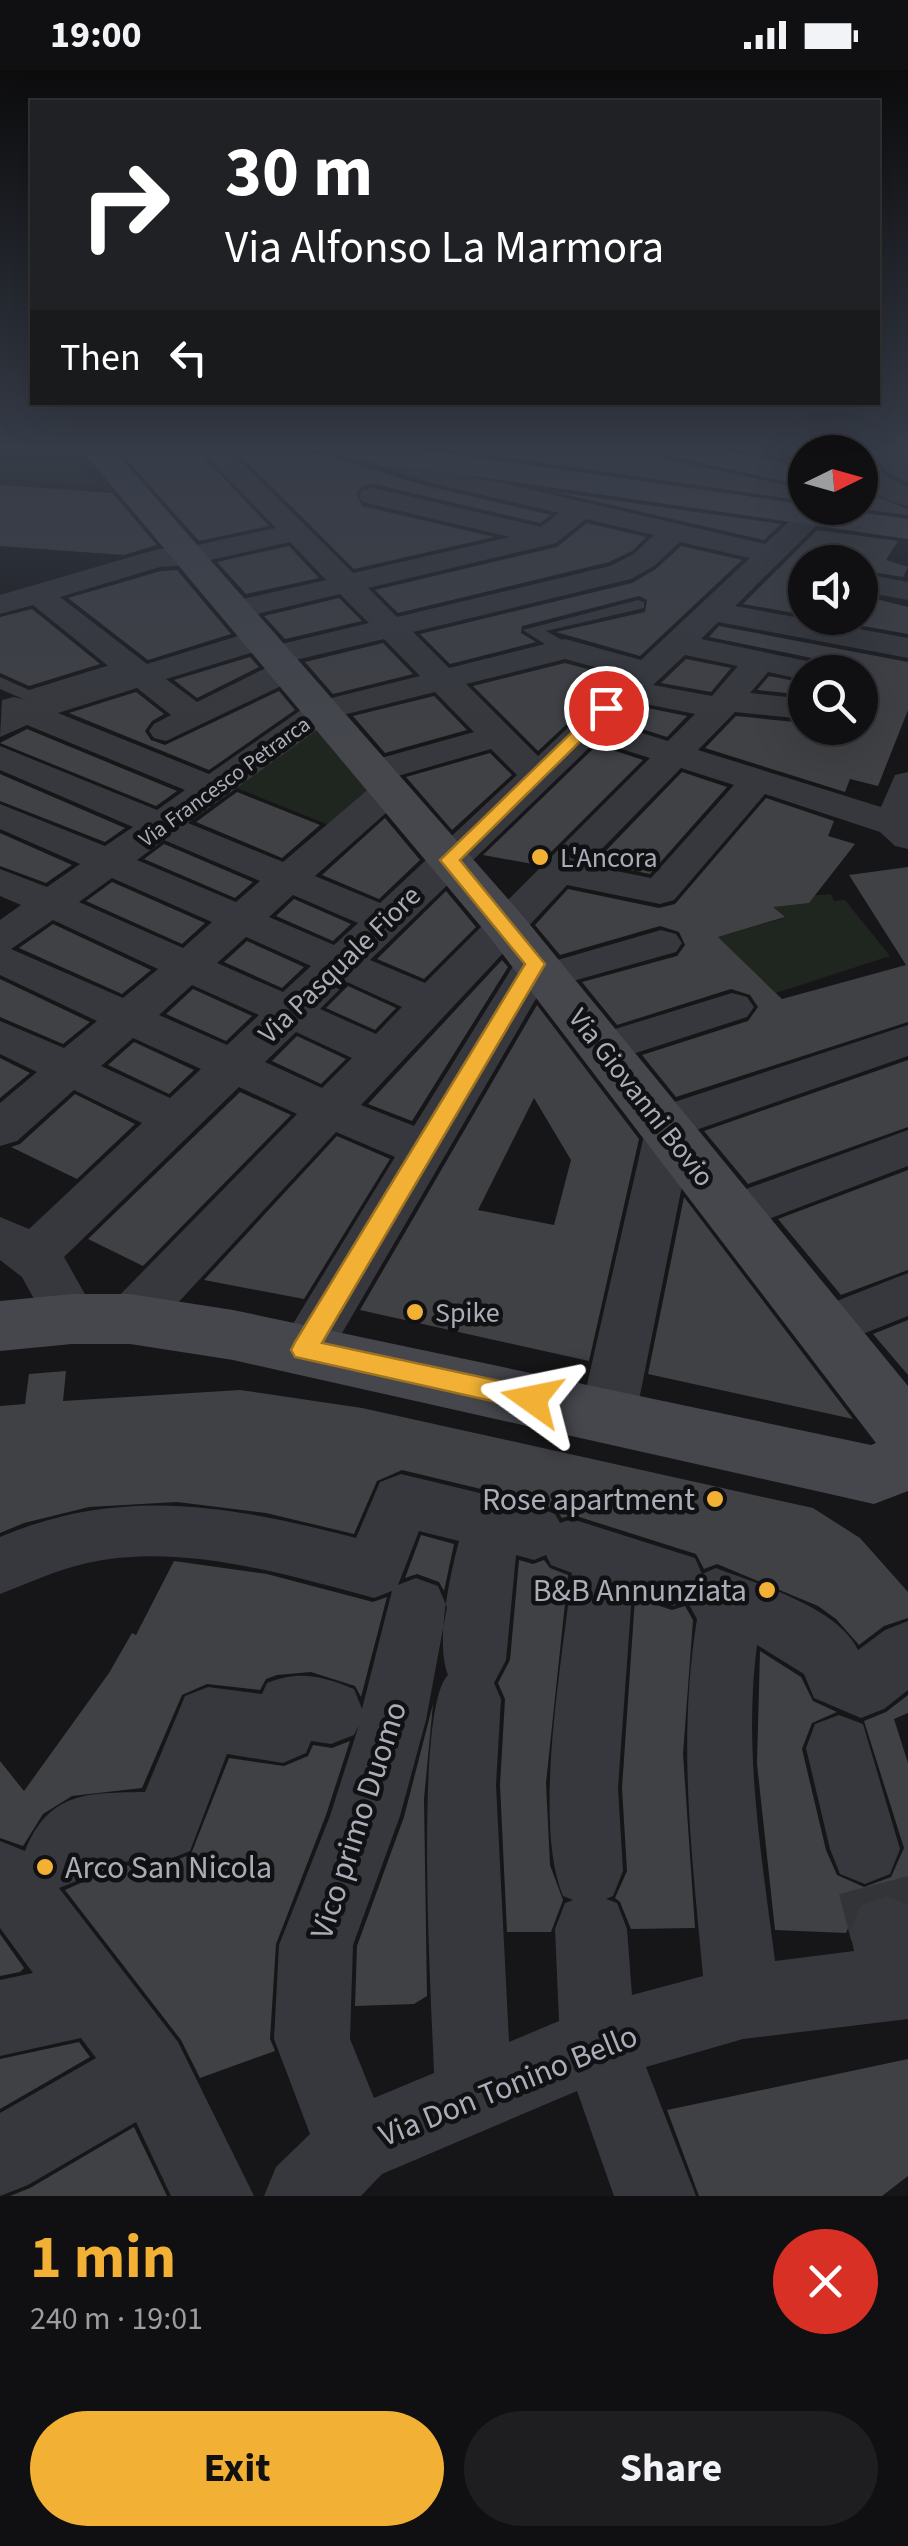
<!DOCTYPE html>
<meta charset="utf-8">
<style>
body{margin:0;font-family:"Source Sans 3",sans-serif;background:#1e1e20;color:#f1f3f6;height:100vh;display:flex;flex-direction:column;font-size:38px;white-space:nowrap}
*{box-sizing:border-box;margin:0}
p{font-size:32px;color:#9c9d9f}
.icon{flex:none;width:55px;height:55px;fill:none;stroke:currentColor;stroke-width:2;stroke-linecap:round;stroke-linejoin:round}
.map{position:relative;height:2126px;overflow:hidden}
.panel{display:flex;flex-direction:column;background:#101012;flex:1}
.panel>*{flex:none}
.guide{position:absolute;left:30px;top:30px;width:850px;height:305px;border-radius:0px;box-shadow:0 10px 40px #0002,0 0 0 2px #303032;background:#202124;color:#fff;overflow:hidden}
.needle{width:65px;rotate:85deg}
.tools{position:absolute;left:788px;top:365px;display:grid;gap:20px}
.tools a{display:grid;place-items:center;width:90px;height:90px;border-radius:50%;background:#101012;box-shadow:0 10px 40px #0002,0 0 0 2px #303032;font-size:50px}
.pin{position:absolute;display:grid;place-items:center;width:85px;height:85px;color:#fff;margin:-42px;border:5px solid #fff;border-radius:50%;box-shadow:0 2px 10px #0007}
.me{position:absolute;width:110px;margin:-55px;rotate:282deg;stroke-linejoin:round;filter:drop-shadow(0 0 8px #0008)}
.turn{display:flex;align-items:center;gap:35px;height:210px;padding:0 30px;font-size:45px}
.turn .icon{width:130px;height:130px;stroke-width:2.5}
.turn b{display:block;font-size:70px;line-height:85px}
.then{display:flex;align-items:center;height:95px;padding:0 30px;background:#0003;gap:20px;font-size:38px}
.round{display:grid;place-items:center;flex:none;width:105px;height:105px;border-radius:52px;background:#1e1e20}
.headline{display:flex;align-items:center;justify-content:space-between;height:170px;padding:0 30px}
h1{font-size:60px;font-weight:700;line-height:75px;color:#f2b134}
.cta{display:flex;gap:20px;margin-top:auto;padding:20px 30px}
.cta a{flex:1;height:115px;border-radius:60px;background:#f2b134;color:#111;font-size:40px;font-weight:700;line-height:115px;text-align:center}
.cta a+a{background:#1e1e20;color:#f1f3f6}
.status{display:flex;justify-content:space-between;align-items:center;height:70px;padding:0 50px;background:#101012;direction:ltr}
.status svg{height:28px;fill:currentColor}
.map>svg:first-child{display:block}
.green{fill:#1e261f}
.building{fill:#404145;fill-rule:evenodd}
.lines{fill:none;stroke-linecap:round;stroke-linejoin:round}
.street-tunnel{stroke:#333438;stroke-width:72;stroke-dasharray:72 36;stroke-linecap:butt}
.lane{fill:#37383d;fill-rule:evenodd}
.street{fill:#37383d;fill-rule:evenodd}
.secondary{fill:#45474d;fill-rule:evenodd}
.route{fill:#f2b134;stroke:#9d7322;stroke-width:2.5}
.poi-dot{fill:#f2b134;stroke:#111113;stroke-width:4}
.labels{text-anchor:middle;stroke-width:9;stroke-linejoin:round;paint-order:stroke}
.far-street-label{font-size:22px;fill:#a8adb8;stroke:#111113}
.poi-label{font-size:28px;fill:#a8adb8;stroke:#111113;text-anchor:start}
.street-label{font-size:28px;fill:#a8adb8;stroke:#111113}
.near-poi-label{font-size:32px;fill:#a8adb8;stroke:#111113;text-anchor:end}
.near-street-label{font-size:32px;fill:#a8adb8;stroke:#111113}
</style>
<div class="status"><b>19:00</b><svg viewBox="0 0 49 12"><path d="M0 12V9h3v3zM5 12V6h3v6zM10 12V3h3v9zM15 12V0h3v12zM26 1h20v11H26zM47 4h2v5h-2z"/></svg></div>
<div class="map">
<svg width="908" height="2126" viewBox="0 0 908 2126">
<rect width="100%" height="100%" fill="#161618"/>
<path class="green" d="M0 378H67L96 415 0 409Z
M314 657 375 726 336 758 232 716Z
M831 824 834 831 845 830 890 886 776 923 718 867 784 848 765 829Z"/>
<path class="building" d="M161 378H195L269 456 199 471 123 385Z
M233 378H286L330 387 427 416 551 445 540 453 374 414 362 416 356 424 362 436 494 467 354 499Z
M444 378H654L660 388 805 419V431Z
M820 378H908V413L887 402 876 386 816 382Z
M860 410 871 424 908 439V445L854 438H860Z
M0 415 112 423 157 475 124 485 0 476Z
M555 422 781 454 764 470Z
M587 453 646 467 632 481 609 492 398 543 375 520 557 477Z
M817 460 898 471 886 490 908 497 903 507 860 500V492H805V545L743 534Z
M289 476 319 508 246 524 217 492Z
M681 476 742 490 640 586 556 562 645 542 647 530 639 526 522 556 521 563 536 572 450 594 420 564 632 513 656 499Z
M177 500 231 564 148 590 68 528 161 501Z
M860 525 908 537V564L818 548H860Z
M339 528 362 551 285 569 264 546Z
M32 539 100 594 29 616 0 603V547Z
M719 556 908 592V640L878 716 850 709 845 722 705 678 736 646 805 653V658H860V602H834L827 591 709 567Z
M383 573 413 604 333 624 305 592Z
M250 587 259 597 197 628 174 610Z
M686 589 731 598 711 622 661 613Z
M565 593 617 607 538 681 473 616Z
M769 606 805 613V625L757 620Z
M279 621 295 640 209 700 69 643 136 622 164 644 152 651 145 661 151 670 165 675Z
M434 626 467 660 385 683 353 646Z
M637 636 687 646 667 667 620 652Z
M27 659 177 721 156 736 0 673Z
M597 675 643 690 538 795 483 785Z
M490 683 512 705 452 760 406 707Z
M682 702 727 717 650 804 594 793Z
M0 704 125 758 105 772 0 731Z
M237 722 320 755 282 788 196 752Z
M766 728 834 751 828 766 855 774 809 833 773 837 785 847 718 867 782 929 906 895 849 805 908 797V952L676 1027 642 985 748 951 758 937 750 925 731 919 617 955 582 912 677 886 685 875 679 862 660 856 560 885 535 855 568 819 659 838 675 834Z
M385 748 420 790 379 829 322 805Z
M0 763 72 795 46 813 0 796Z
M164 774 253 812 235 828 144 789Z
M112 812 205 853 182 874 86 831Z
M446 821 476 857 424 909 377 889Z
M294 829 351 854 333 871 276 846Z
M53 854 151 900 122 924 19 878Z
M247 871 304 897 282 918 224 892Z
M502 890 508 897 412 1051 368 1034Z
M0 909 90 952 63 974 0 947Z
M348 916 396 938 375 960 326 938Z
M193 919 252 946 226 971 166 944Z
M537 935 639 1069 589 1291 360 1240ZM534 1028 571 1090 554 1155 478 1140Z
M297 966 346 989 321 1014 272 991Z
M134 972 194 1000 169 1024 108 995Z
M0 988 30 1003 0 1028Z
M908 990V1057L748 1114 704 1061Z
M240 1022 291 1045 143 1196 88 1169Z
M75 1024 135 1054 77 1109 11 1077 20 1074Z
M337 1066 390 1089 304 1229 204 1210Z
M908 1100V1200L841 1225 778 1149Z
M684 1127 853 1349 648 1304Z
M908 1250V1305L873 1264Z
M66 1301 63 1331 240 1320 362 1338 813 1438 860 1468 908 1522V1548L884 1556 859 1575 836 1549 818 1536 717 1494 704 1499 696 1484 573 1445 562 1448 556 1440 535 1432 402 1400 377 1411 354 1464 266 1443 177 1432 89 1437 24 1453 0 1463V1336L25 1334 29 1304Z
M421 1465 454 1474 444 1521 439 1512 417 1504 405 1508Z
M519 1490 533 1494 544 1490 550 1498 568 1505 546 1713 550 1795 563 1830 551 1862H507L500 1715 505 1629 498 1613 510 1590Z
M174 1491 267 1504 373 1532 387 1527 361 1627 355 1616 311 1602 277 1605 266 1609 260 1620 207 1614 182 1625 142 1718 72 1726 43 1744 23 1776 0 1768V1691L24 1721 109 1603 132 1563 136 1565Z
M635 1528 672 1540 685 1536 693 1550 683 1684 695 1858 631 1859 620 1832 615 1828 627 1801 622 1718Z
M760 1581 801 1607 813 1631 837 1642 812 1653 802 1679 826 1780 837 1805 864 1817 891 1807 904 1778 864 1651 886 1642 908 1625V1643L894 1649 908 1693V1831L885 1822 859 1832 846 1863 775 1860 757 1694Z
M433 1634 424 1729 427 1926 414 1934 355 1936 357 1876 404 1747Z
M350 1671 326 1745 276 1874 270 1969 275 1981 200 2008 181 1970 65 1820 85 1811 102 1796 165 1795 191 1784 229 1688 284 1696 308 1686 313 1675 332 1678Z
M0 1864 24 1898 20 1902 0 1906Z
M79 1972 90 1987 0 2039V1989Z
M908 1989V2106L882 2126H699L667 2040Z
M134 2057 167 2126H10L30 2118Z"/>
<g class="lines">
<path class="street-tunnel" d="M874 1815 886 1862"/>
<path class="lane" d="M638 530 644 532V538L546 561 571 575V583H559L523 560Z
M126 590 132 591V599L28 631 0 619V607L29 620Z"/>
<path class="street" d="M199 378H227L353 503 510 467 363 432 359 426 363 420 373 418 541 457 559 443 428 412 361 390 357 384 361 378H379L445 400 765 474 805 437 834 438 735 536 908 568V588L718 552 701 569 826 595 830 602H805V610L768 602 750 623 805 629V649L735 642 698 680 881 737 895 705 908 702V779L895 776 880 762 765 724 674 830 660 834 567 815 361 1035 414 1056 520 885 535 881 550 885 554 891 661 860 676 864 682 873 676 882 541 920 323 1296 304 1302 285 1296 277 1280 395 1087 336 1062 149 1264 130 1270 111 1264 103 1249 111 1234 297 1044 239 1017 64 1187 99 1249 91 1264 72 1270 53 1264 22 1207 0 1190V1147L29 1159 142 1053 74 1020 17 1071 0 1076V1033L37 1002 0 984V951L64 978 97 951 0 905V850L21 835 0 826V799L47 817 80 794 0 759V734L105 776 133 757 0 700V676L157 740 185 720 27 655 0 667 2 630 14 627 27 630 117 603 33 535 0 544V525L158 479 188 477 276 458ZM586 449 654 465 634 484 610 496 397 547 368 518 556 473ZM290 472 326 510 225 533 221 540 225 547 236 549 340 524 369 553 269 577 277 569 272 562 261 559 147 594 60 527 160 497 188 495ZM680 472 750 488 641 590 565 569 449 598 413 562 631 509 654 496ZM384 569 420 606 311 633 209 704 58 643 137 618 171 645 154 654 149 661 154 668 166 671 300 607 304 600 300 593 291 591ZM263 579 259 585 264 592 274 594 197 632 166 609ZM685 585 738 596 712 626 653 615ZM565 589 624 605 538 686 466 614ZM435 622 474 662 363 693 358 701 363 709 378 711 283 792 188 753 335 647ZM636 632 695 644 668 671 613 654ZM596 671 650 688 425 913 370 890ZM491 679 517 705 380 833 315 806 404 727 409 719 404 711 391 708ZM681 698 734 715 651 808 586 795ZM164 770 260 811 236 832 137 790ZM112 808 212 852 183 878 79 832ZM293 825 358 853 334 875 269 847ZM53 850 158 899 123 928 11 879ZM246 867 311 896 283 922 217 893ZM347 912 402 937 376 964 320 939ZM192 915 259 945 227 975 159 945ZM296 962 352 988 322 1018 265 992ZM133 968 201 999 170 1028 101 996Z
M866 388 875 390 884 405 908 417V436C880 429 860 419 860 390Z
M860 503 908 512V530L860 521Z
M732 923 747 927 754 937 747 947 605 993 589 989 583 978 589 967Z
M908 955V986L693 1061 636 1345 628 1362 608 1369 588 1362 580 1345 645 1061 640 1053 647 1041Z
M908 1060V1096L734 1162 716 1156 709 1143 716 1130Z
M908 1203V1246L825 1279 806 1273 798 1258 806 1243Z
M401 1404 534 1436 555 1444 560 1453 572 1449 695 1488 702 1504 716 1498C758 1514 839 1538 858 1580L885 1560 908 1551V1620L884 1639 861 1648 814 1628 804 1604 757 1575C743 1680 762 1788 775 1891L854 1881 850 1862 860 1836 886 1826 908 1835V1949L743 1969 646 1997 696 2126H614L577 2021 382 2104 361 2126H264L276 2097 310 2064 274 1969 279 1875 330 1746 359 1655 354 1665 331 1674 311 1671 306 1683 283 1693 227 1684 190 1781 165 1791 100 1792 84 1808 59 1818 178 1972 254 2126H171L136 2052 28 2115 0 2126V2043L96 1988 81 1968 0 1986V1910L33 1903 0 1858V1771L25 1781C49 1721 88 1723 145 1722L185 1626 208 1617 262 1624 267 1613C299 1600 322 1606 354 1619L362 1639 392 1521 374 1528C283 1504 181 1472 87 1493 56 1500 29 1513 0 1524V1467C122 1415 232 1436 356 1468L380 1412ZM419 1461 459 1471C450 1505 435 1573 448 1605 413 1640 432 1939 434 2003L374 2028 350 1969 353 1875 400 1746 426 1650 447 1537 438 1516 416 1508 398 1515ZM516 1485 534 1490 546 1485 551 1495 572 1503C563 1587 532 1752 563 1826L573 1830 565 1833 555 1859 559 1951 509 1972 496 1715 501 1629 494 1613 506 1590ZM632 1523 673 1536 687 1531 697 1549C677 1673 692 1783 703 1906L632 1925 627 1859 617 1833 606 1829 613 1826 623 1801 618 1718Z
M839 1645 863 1654 900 1779 890 1804 865 1814 840 1804 830 1779 806 1678 815 1654Z"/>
<path class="secondary" d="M80 378H112L522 845 908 1316V1421L874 1434 233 1290 130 1274H72L0 1281V1231L72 1224H130L233 1240 871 1375 876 1373 488 865Z
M328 378H409L908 449V469L343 387 332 384Z
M657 378H716L805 398V416L661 384Z"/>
</g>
<linearGradient id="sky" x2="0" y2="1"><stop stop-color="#0c0c0d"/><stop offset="0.56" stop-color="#363c48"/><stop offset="1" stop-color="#363c48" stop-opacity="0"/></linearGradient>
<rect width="908" height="676" fill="url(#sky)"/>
<path class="route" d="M600 635 614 638 460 790 545 894 322 1273 532 1318 542 1321 546 1329 542 1337 532 1340 295 1287 291 1280 295 1272 525 894 440 790Z"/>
<g class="poi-dot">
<circle cx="540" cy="787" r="10"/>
<circle cx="415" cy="1242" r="10"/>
<circle cx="715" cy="1429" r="10"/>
<circle cx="767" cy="1520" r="10"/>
<circle cx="45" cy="1797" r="10"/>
</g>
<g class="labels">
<g class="far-street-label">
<text transform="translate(224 711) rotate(-36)" y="8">Via Francesco Petrarca</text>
</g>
<g class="poi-label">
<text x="560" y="797">L'Ancora</text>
<text x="435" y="1252">Spike</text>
</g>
<g class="street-label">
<text transform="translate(339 894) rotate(-44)" y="10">Via Pasquale Fiore</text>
<text transform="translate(642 1027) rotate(52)" y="10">Via Giovanni Bovio</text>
</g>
<g class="near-poi-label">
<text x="695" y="1440">Rose apartment</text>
<text x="747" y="1531">B&amp;B Annunziata</text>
<text x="65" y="1808" text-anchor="start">Arco San Nicola</text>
</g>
<g class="near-street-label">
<text transform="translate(358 1750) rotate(-72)" y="11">Vico primo Duomo</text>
<text transform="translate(508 2015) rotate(-22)" y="11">Via Don Tonino Bello</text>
</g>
</g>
</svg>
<div class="tools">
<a><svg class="needle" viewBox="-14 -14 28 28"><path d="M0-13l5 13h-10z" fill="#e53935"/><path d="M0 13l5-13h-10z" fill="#9c9d9f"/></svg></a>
<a><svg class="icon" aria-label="sound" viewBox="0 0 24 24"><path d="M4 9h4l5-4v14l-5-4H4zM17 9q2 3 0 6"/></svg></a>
<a><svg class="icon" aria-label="search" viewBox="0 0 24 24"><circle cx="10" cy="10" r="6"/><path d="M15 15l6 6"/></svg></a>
</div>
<div class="pin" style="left:606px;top:638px;background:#d93025"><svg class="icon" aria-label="arrive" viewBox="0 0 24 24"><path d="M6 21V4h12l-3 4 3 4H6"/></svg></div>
<svg class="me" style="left:532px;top:1329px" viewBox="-20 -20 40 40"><path d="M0-17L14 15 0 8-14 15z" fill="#f2b134" stroke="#fff" stroke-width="4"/></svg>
<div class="guide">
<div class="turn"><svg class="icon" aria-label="right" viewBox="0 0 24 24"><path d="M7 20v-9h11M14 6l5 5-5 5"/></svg><div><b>30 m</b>Via Alfonso La Marmora</div></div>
<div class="then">Then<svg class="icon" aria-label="left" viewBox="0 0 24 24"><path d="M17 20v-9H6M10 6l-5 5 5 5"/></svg></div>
</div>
</div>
<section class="panel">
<div class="headline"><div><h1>1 min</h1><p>240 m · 19:01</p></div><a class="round" style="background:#d93025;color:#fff"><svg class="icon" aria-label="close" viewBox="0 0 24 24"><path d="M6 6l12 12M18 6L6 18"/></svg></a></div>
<div class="cta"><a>Exit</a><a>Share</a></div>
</section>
